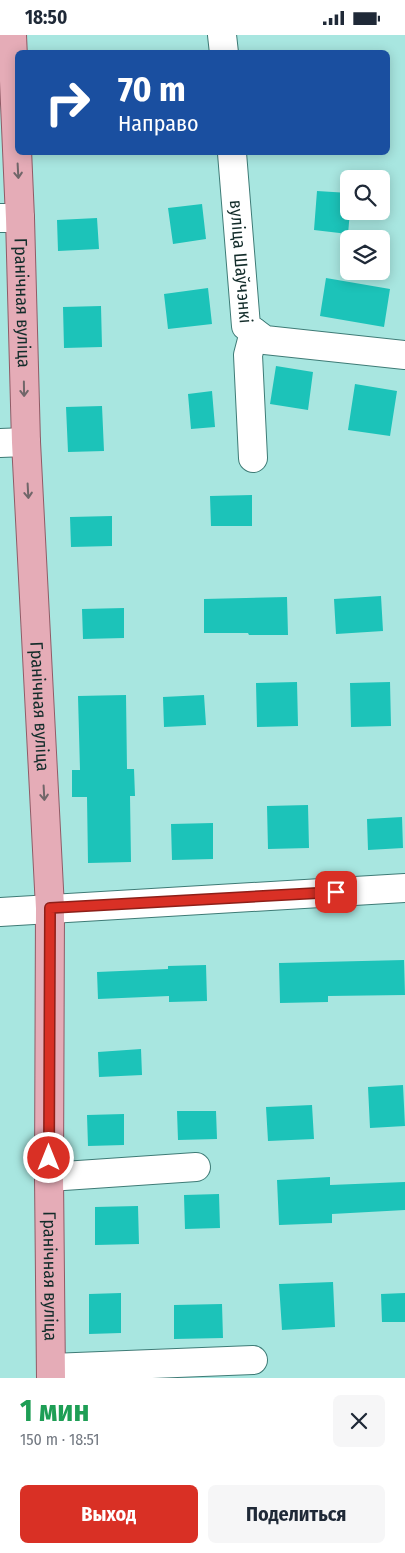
<!DOCTYPE html>
<html lang="ru">
<meta charset="utf-8">
<style>
body{margin:0;font-family:"Fira Sans Condensed",sans-serif;background:#f6f6f7;color:#1f2937;height:100vh;display:flex;flex-direction:column;font-size:19px;white-space:nowrap}
*{box-sizing:border-box;margin:0}
p{font-size:16px;color:#747a83}
.icon{flex:none;width:28px;height:28px;fill:none;stroke:currentColor;stroke-width:2;stroke-linecap:round;stroke-linejoin:round}
.map{position:relative;height:1343px;overflow:hidden}
.sheet{display:flex;flex-direction:column;background:#fff;flex:1}
.sheet>*{flex:none}
.hud{position:absolute;left:15px;top:15px;width:375px;height:105px;border-radius:8px;box-shadow:0 2px 12px #0003;background:#1a4fa0;color:#fff;overflow:hidden}
.tools{position:absolute;left:340px;top:135px;display:grid;gap:10px}
.tools a{display:grid;place-items:center;width:50px;height:50px;border-radius:8px;background:#fff;box-shadow:0 2px 12px #0003;font-size:25px}
.pin{position:absolute;display:grid;place-items:center;width:42px;height:42px;color:#fff;margin:-21px;border-radius:10px;box-shadow:0 2px 8px #0006}
.me{position:absolute;width:55px;margin:-28px;rotate:0deg;stroke-linejoin:round;filter:drop-shadow(0 0 4px #0008)}
.turn{display:flex;align-items:center;gap:18px;height:105px;padding:0 20px;font-size:22px}
.turn .icon{width:65px;height:65px;stroke-width:2.5}
.turn b{display:block;font-size:35px;line-height:42px}
.round{display:grid;place-items:center;flex:none;width:52px;height:52px;border-radius:8px;background:#f6f6f7}
.headline{display:flex;align-items:center;justify-content:space-between;height:85px;padding:0 20px}
h1{font-size:30px;font-weight:700;line-height:38px;color:#1e9e55}
.primary-button{display:flex;gap:10px;margin-top:auto;padding:10px 20px}
.primary-button a{flex:1;height:58px;border-radius:8px;background:#d93025;color:#fff;font-size:20px;font-weight:700;line-height:58px;text-align:center}
.primary-button a+a{background:#f6f6f7;color:#1f2937}
.status{display:flex;justify-content:space-between;align-items:center;height:35px;padding:0 25px;background:#fff;direction:ltr}
.status svg{height:14px;fill:currentColor}
.map>svg:first-child{display:block}
.building{fill:#1cc3b9}
.lines{fill:none;stroke-linecap:round;stroke-linejoin:round}
.minor-casing{stroke:#3e7b76;stroke-width:30}
.major-casing{stroke:#905b66;stroke-width:30}
.minor{stroke:#fff;stroke-width:28}
.major{stroke:#e5acb7;stroke-width:28}
.oneway{stroke:#716669}
.route-casing{stroke:#8d1f18;stroke-width:12}
.route{stroke:#d93025;stroke-width:9}
.labels{text-anchor:middle;stroke-width:5;stroke-linejoin:round;paint-order:stroke}
.street-label{font-size:18px;fill:#132c2a;stroke:#b5f3ed}
</style>
<div class="status"><b>18:50</b><svg viewBox="0 0 49 12"><path d="M0 12V9h3v3zM5 12V6h3v6zM10 12V3h3v9zM15 12V0h3v12zM26 1h20v11H26zM47 4h2v5h-2z"/></svg></div>
<div class="map">
<svg width="405" height="1343" viewBox="0 0 405 1343">
<rect width="100%" height="100%" fill="#a8e6e0"/>
<path class="building" d="M317 156 349 158 350 176 348 199 314 195Z
M202 169 206 204 173 209 168 173Z
M97 183 99 214 58 216 57 185Z
M326 243 390 254 384 292 320 281Z
M208 253 212 289 168 294 164 259Z
M101 271 102 312 64 313 63 272Z
M276 331 313 337 308 375 270 369Z
M355 349 397 356 390 401 348 395Z
M212 356 215 392 191 394 188 359Z
M102 371 104 416 68 417 66 372Z
M252 460V491H211L210 461Z
M112 481V511L71 512 70 482Z
M381 561 383 596 336 599 334 564Z
M287 562 288 600H249L248 598H204V564Z
M124 573V603L83 604 82 574Z
M297 647 298 691 257 692 256 648Z
M390 647 391 691 351 692 350 648Z
M126 660 127 734H134L135 761H130L131 827 88 828 87 762H72V735H80L78 661Z
M204 660 206 690 164 692 163 662Z
M308 770 309 813 268 814 267 771Z
M402 782 403 813 368 815 367 784Z
M213 788V824L172 825 171 789Z
M404 925 405 960 328 961V967L280 968 279 928Z
M206 930 207 966 169 967V961L98 964 97 937 168 934V931Z
M141 1014 142 1040 99 1042 98 1017Z
M403 1050 405 1091 370 1093 368 1052Z
M312 1070 314 1104 268 1106 266 1072Z
M177 1076H216L217 1104 178 1105Z
M124 1079V1110L88 1111 87 1080Z
M330 1142V1150L405 1147V1175L332 1179V1188L279 1190 277 1145Z
M219 1159 220 1193 185 1194 184 1160Z
M138 1171 139 1209 95 1210V1172Z
M333 1247 335 1292 282 1295 279 1249Z
M121 1258V1298L89 1299V1259Z
M405 1258V1287H382L381 1259Z
M222 1269 223 1303 174 1304V1270Z"/>
<g class="lines">
<defs>
<g id="minor">
<path d="M222 0 224 18"/>
<path id="s1" d="M232 118 246 291 265 305 405 320"/>
<path d="M0 183H20"/>
<path d="M0 408 26 407"/>
<path d="M253 423 248 320 254 297"/>
<path d="M0 877 405 853"/>
<path d="M49 1142 196 1132"/>
<path d="M51 1333 253 1325"/>
</g>
<g id="major">
<path id="s2" d="M12 0 20 183 26 407 50 873 49 1142 51 1343"/>
</g>
</defs>
<use href="#minor" class="minor-casing"/>
<use href="#major" class="major-casing"/>
<use href="#minor" class="minor"/>
<use href="#major" class="major"/>
</g>
<defs><path id="oneway-shaft" d="M-6 0H5M1.5-3L5.5 0L1.5 3" fill="none" stroke-width="1.6" stroke-linecap="round" stroke-linejoin="round" transform="scale(1.25)"/></defs>
<g class="oneway">
<use href="#oneway-shaft" transform="translate(18 136) rotate(87)"/>
<use href="#oneway-shaft" transform="translate(24 354) rotate(89)"/>
<use href="#oneway-shaft" transform="translate(28 456) rotate(87)"/>
<use href="#oneway-shaft" transform="translate(44 758) rotate(87)"/>
</g>
<g class="lines">
<defs>
<path id="route" d="M49 1123 50 873 336 857"/>
</defs>
<use href="#route" class="route-casing"/>
<use href="#route" class="route"/>
</g>
<g class="labels">
<g class="street-label">
<text dy="6" stroke="none"><textPath href="#s1" startOffset="109">вуліца Шаўчэнкі</textPath></text>
<text dy="6" stroke="none"><textPath href="#s2" startOffset="268">Гранічная вуліца</textPath></text>
<text dy="6" stroke="none"><textPath href="#s2" startOffset="672">Гранічная вуліца</textPath></text>
<text dy="6" stroke="none"><textPath href="#s2" startOffset="1242">Гранічная вуліца</textPath></text>
</g>
</g>
</svg>
<div class="tools">
<a><svg class="icon" aria-label="search" viewBox="0 0 24 24"><circle cx="10" cy="10" r="6"/><path d="M15 15l6 6"/></svg></a>
<a><svg class="icon" aria-label="layers" viewBox="0 0 24 24"><path d="M12 4l9 5-9 5-9-5zM3 14l9 5 9-5"/></svg></a>
</div>
<div class="pin" style="left:336px;top:857px;background:#d93025"><svg class="icon" aria-label="arrive" viewBox="0 0 24 24"><path d="M6 21V4h12l-3 4 3 4H6"/></svg></div>
<svg class="me" style="left:49px;top:1123px" viewBox="-20 -20 40 40"><circle r="17" fill="#d93025" stroke="#fff" stroke-width="3"/><path d="M0-11L8 9 0 5-8 9z" fill="#fff"/></svg>
<div class="hud">
<div class="turn"><svg class="icon" aria-label="right" viewBox="0 0 24 24"><path d="M7 20v-9h11M14 6l5 5-5 5"/></svg><div><b>70 m</b>Направо</div></div>
</div>
</div>
<section class="sheet">
<div class="headline"><div><h1>1 мин</h1><p>150 m · 18:51</p></div><a class="round"><svg class="icon" aria-label="close" viewBox="0 0 24 24"><path d="M6 6l12 12M18 6L6 18"/></svg></a></div>
<div class="primary-button"><a>Выход</a><a>Поделиться</a></div>
</section>
